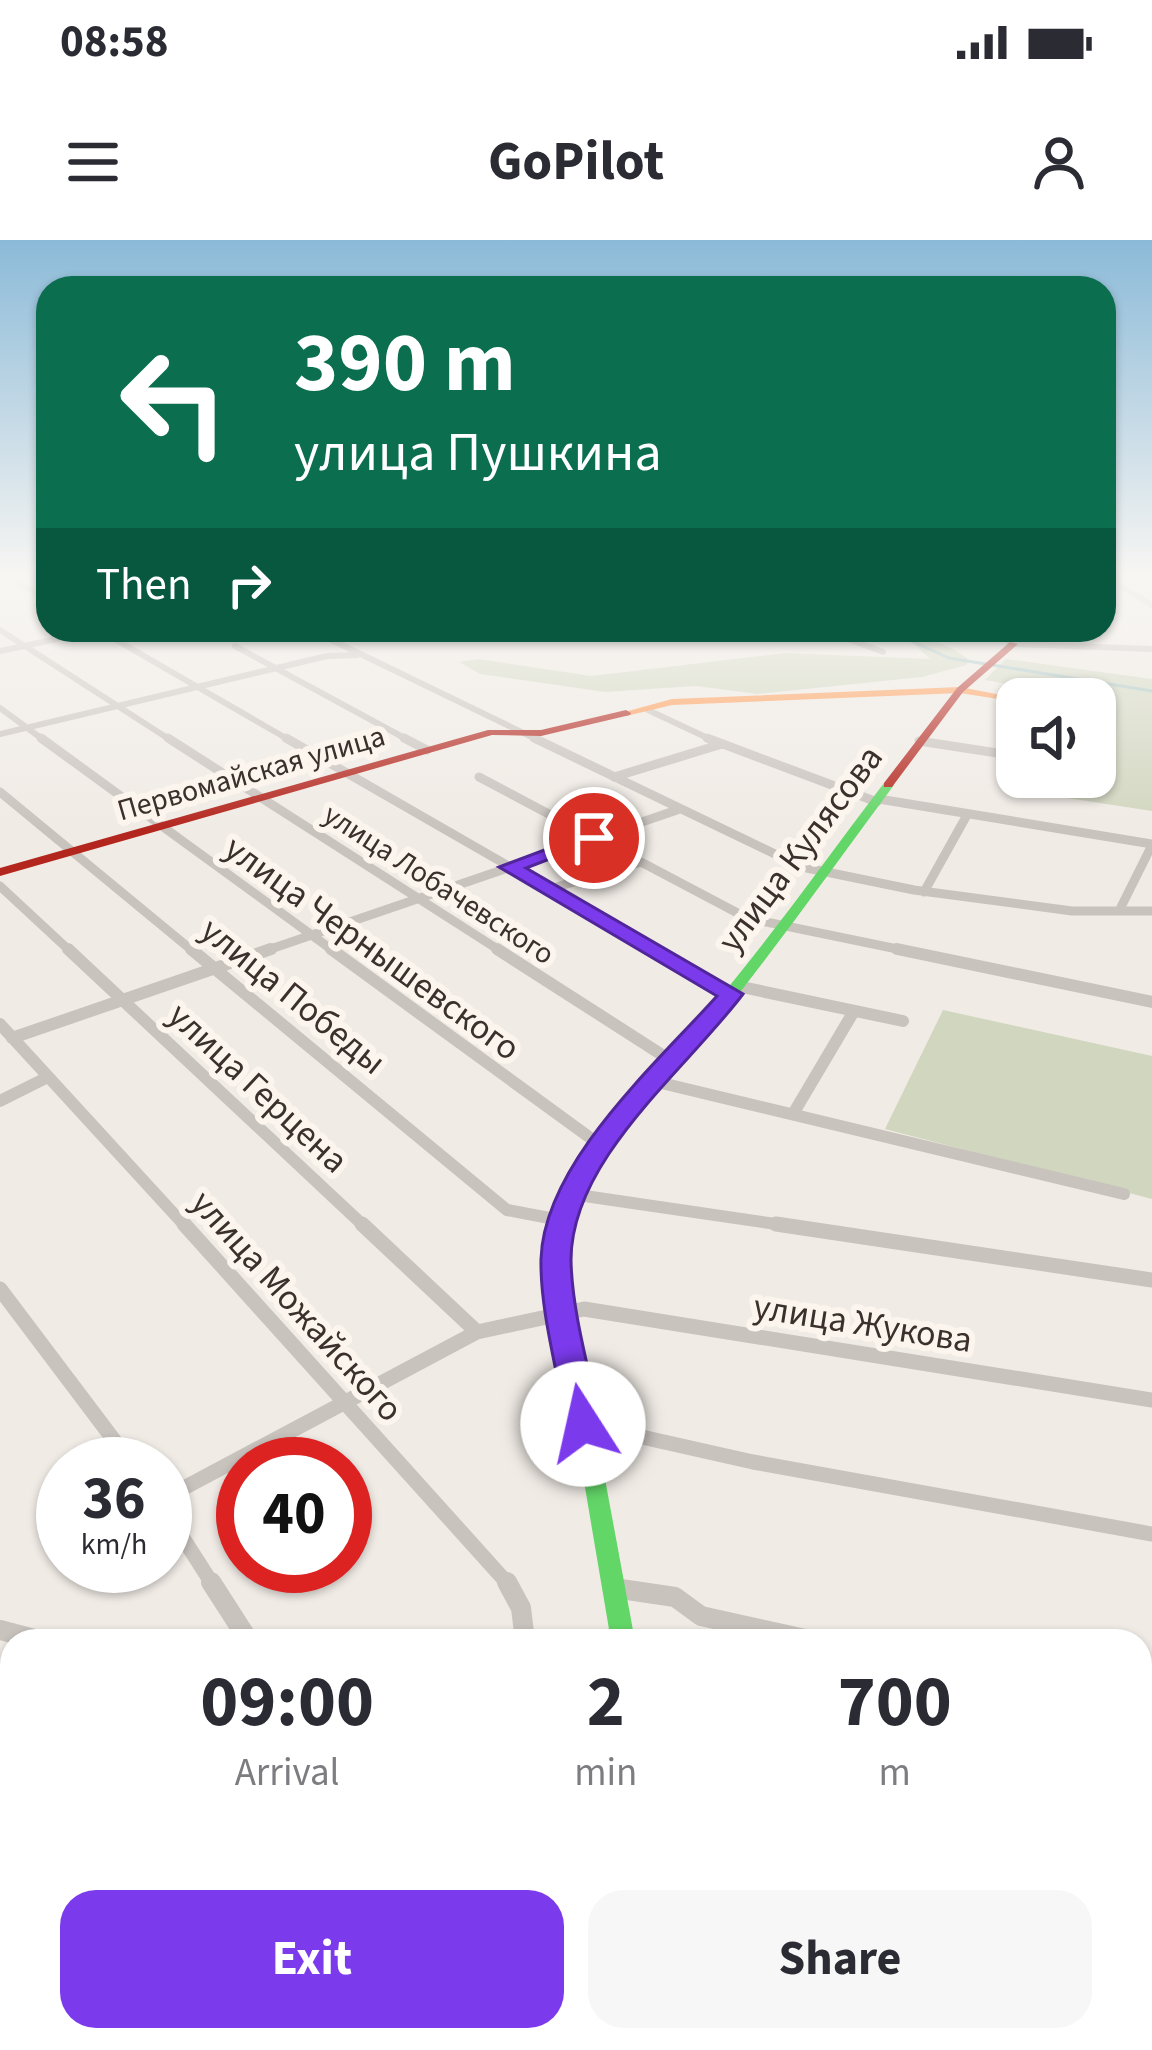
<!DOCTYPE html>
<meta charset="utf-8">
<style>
body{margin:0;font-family:"Source Sans 3",sans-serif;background:#f7f7f7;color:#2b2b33;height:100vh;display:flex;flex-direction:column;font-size:45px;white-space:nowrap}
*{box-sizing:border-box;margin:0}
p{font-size:39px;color:#7c7c81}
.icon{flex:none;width:66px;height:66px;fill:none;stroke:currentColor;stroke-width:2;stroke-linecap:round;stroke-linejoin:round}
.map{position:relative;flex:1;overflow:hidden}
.details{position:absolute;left:0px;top:1389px;width:1152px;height:423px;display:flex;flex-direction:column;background:#fff;border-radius:36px 36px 0 0;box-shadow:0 3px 9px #0004}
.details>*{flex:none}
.hud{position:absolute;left:36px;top:36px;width:1080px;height:366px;border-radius:36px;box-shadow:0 3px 9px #0004;background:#0b6e4f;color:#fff;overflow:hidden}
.fabs{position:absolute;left:996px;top:438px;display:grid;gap:24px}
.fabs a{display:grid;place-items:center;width:120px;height:120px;border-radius:24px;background:#fff;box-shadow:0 3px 9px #0004;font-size:60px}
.speed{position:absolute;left:36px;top:1197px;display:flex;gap:24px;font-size:60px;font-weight:700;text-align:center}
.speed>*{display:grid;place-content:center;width:156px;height:156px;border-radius:50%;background:#fff;box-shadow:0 3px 9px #0004;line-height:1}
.speed small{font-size:30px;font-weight:400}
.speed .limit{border:18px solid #d22;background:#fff;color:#111}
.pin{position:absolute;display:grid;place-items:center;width:102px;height:102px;color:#fff;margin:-51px;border:6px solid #fff;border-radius:50%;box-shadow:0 3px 12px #0007}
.me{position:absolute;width:132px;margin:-66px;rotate:350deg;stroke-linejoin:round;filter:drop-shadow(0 0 9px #0008)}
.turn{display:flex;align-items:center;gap:42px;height:252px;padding:0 60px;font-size:54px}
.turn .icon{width:156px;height:156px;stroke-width:2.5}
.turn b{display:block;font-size:84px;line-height:102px}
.then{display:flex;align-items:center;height:114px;padding:0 60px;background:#0003;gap:24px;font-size:45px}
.eta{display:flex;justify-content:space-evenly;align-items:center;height:204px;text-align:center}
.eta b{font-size:72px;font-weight:700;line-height:84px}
.action{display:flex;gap:24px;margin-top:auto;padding:24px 60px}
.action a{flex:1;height:138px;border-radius:36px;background:#7c3aed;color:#fff;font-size:48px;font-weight:700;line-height:138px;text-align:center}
.action a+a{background:#f7f7f7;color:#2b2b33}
.status{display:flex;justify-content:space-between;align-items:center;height:84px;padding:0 60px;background:#fff;direction:ltr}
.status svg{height:33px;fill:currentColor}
header{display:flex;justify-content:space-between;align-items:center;height:156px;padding:0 60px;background:#fff;font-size:54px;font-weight:700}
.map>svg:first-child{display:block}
.green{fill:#d1d6bf}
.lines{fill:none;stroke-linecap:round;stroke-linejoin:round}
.stream{stroke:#a1c2c1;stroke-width:3}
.street-far4{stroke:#c9c3be;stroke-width:6}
.street-far3{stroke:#c9c3be;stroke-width:9}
.street-far2{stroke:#c9c3be;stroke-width:12}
.street-far1{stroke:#c9c3be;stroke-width:15}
.street{stroke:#c9c3be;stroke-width:20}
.fast{fill:#63d668;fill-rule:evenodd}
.slow{fill:#ff974d;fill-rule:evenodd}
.jam{fill:#b3261e;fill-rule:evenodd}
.route{fill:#7c3aed;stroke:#51269a;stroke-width:3}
.labels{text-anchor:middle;stroke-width:12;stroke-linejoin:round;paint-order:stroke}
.far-street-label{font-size:30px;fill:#3b302b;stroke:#fbf5ee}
.street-label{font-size:36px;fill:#3b302b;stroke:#fbf5ee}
</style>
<div class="status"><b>08:58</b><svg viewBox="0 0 49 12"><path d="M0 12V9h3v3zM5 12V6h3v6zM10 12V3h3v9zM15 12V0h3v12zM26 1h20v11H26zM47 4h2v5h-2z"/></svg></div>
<header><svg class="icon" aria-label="menu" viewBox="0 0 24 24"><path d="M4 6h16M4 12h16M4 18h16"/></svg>GoPilot<svg class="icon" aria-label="person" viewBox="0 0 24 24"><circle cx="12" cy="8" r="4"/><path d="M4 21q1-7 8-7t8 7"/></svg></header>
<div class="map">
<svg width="1152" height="1810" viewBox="0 0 1152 1810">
<rect width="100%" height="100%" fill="#f0ebe5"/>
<path class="green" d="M873 390C907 390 938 398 967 418V425L922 437 757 454 696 446 605 452 480 434 459 422 478 419 591 436 786 413 930 419 913 403Z
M1006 419 1152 439V571L1041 554 1048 537H1095V489L1110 470 1095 459 985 440Z
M943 770 1152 816V959L885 889Z"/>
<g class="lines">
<path class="stream" d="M887 390 949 418 1152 451"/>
<path class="street-far4" d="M9 337 48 360
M1105 337 1152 365
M0 390 172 501
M99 390 291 501
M311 390 540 501
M614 390H621
M824 390 883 412
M994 390 1013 404 1152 409
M235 406 410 501
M0 411 99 390
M0 468 45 501
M648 470 714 501
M0 494 327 416 357 415"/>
<path class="street-far3" d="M41 498 335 712
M168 498 502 712
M286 498 658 712
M404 498 427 510
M534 498 802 627 914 650 1072 671H1152
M707 498 877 562
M919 501 1017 516
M479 537 594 598
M614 537 722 504
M0 552 194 712
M879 559 1152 604
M0 646 71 712
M550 649 641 622 747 678 912 712
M924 652 967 575
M1121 667 1152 605
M262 712 677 570"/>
<path class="street-far2" d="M68 709 365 987
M191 709 507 970 560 980
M331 709 600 905
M497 709 670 820
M653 709 731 754
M897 709 1152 762
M737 746 903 781
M0 784 186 987
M12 798 271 709
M653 841 1124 954
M0 861 48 837
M793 874 854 771
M571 954 796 987"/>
<path class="street-far1" d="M184 984 509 1345
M362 984 477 1092
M776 984 1152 1040
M0 1049 132 1224
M584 1184 753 1222 1152 1294
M165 1258 477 1092 584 1069 1152 1160
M165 1270 213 1345"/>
<path class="street" d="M211 1342 249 1401
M507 1342 521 1368 525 1401
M614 1348 675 1357 701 1376 814 1401
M0 1390 42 1401
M1140 1466 1152 1468
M0 1659 12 1645
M405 1800 406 1810
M209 1810 215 1800"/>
<path class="fast" d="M884 543 894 545C843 614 793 684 741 751 690 815 624 870 588 944 576 969 570 996 565 1023L635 1401H611L547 1023C552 996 558 969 571 944 609 869 675 813 727 749 782 682 832 611 884 543Z"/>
<path class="slow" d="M0 337H9L0 340Z
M960 447 1022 459H1017V462L960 453 672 465 626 476 621 473 672 459Z
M1140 1593 1152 1595V1621L1140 1619Z"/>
<path class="jam" d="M1010 402 1018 404 963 452 892 547H884V543L957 448Z
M626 470 631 473 630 475 541 496 492 495 0 636V628L488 490H541Z
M681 1800H711L713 1810H683Z"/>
</g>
<linearGradient id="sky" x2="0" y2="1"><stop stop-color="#8bbad8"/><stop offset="0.57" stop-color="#f8f6f3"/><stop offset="1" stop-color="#f8f6f3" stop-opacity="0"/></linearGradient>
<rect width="1152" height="590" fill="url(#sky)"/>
<path class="route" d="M587 594 604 598 526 628 743 754C686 830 571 919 571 1020 572 1073 590 1132 600 1184L583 1196 566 1184C558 1132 540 1072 541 1019 544 923 656 824 717 756L499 627Z"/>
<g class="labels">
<g class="far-street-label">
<text transform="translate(251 533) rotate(-16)" y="10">Первомайская улица</text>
<text transform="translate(439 644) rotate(33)" y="10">улица Лобачевского</text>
</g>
<g class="street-label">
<text transform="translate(799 608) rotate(-53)" y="13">улица Кулясова</text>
<text transform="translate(373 707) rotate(36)" y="13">улица Чернышевского</text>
<text transform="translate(294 755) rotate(39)" y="13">улица Победы</text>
<text transform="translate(259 847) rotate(43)" y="13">улица Герцена</text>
<text transform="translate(298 1065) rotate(48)" y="13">улица Можайского</text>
<text transform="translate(863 1082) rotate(9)" y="13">улица Жукова</text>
</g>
</g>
</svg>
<div class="fabs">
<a><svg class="icon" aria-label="sound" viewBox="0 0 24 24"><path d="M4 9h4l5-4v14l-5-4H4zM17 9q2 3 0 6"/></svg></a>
</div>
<div class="speed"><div>36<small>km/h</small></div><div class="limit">40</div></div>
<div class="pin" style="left:594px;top:598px;background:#d93025"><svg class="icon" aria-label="arrive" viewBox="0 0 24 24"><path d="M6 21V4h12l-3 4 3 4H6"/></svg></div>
<svg class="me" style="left:583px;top:1184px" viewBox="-20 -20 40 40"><circle r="19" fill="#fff"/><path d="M0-13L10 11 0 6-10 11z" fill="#7c3aed"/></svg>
<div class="hud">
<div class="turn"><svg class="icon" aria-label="left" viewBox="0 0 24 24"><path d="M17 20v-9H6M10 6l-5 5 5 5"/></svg><div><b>390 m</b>улица Пушкина</div></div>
<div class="then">Then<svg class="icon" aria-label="right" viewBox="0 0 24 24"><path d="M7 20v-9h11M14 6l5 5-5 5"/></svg></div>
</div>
<section class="details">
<div class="eta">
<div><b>09:00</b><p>Arrival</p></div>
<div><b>2</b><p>min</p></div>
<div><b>700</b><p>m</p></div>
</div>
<div class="action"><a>Exit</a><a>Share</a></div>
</section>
</div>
